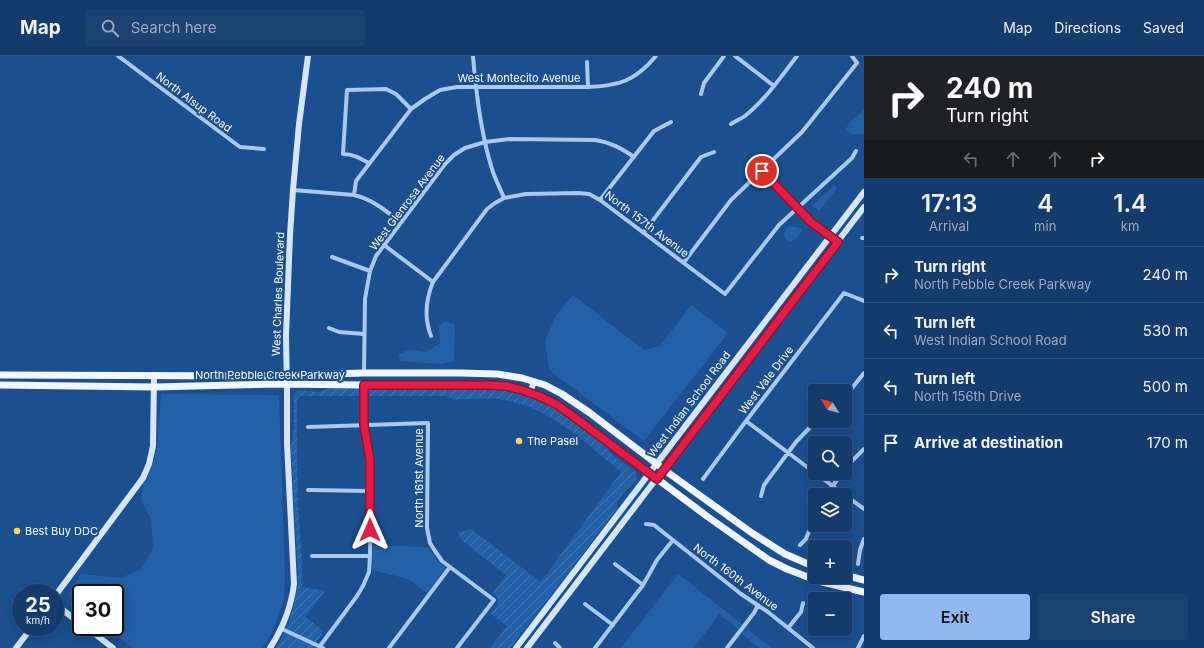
<!DOCTYPE html>
<meta charset="utf-8">
<style>
body{margin:0;font-family:Inter,sans-serif;background:#1d4271;color:#f1f3f6;height:100vh;display:flex;flex-direction:column;font-size:15px;white-space:nowrap}
*{box-sizing:border-box;margin:0}
p{font-size:13px;color:#9dadc1}
.icon{flex:none;width:22px;height:22px;fill:none;stroke:currentColor;stroke-width:2;stroke-linecap:round;stroke-linejoin:round}
.map{position:relative;flex:1;overflow:hidden}
.side{display:flex;flex-direction:column;background:#143b6b;width:340px}
.side>*{flex:none}
.banner{background:#202124;color:#fff;overflow:hidden}
.needle{width:26px;rotate:307deg}
.fabs{position:absolute;left:808px;top:328px;display:grid;gap:8px}
.fabs a{display:grid;place-items:center;width:44px;height:44px;border-radius:4px;background:#143b6b;box-shadow:0 4px 16px #0002,0 0 0 1px #33557e;font-size:20px}
.speed{position:absolute;left:12px;top:528px;display:flex;gap:8px;font-size:20px;font-weight:700;text-align:center}
.speed>*{display:grid;place-content:center;width:52px;height:52px;border-radius:50%;background:#143b6b;box-shadow:0 4px 16px #0002,0 0 0 1px #33557e;line-height:1}
.speed small{font-size:10px;font-weight:400}
.speed .limit{border:2px solid #111;border-radius:6px;background:#fff;color:#111}
.pin{position:absolute;display:grid;place-items:center;width:34px;height:34px;color:#fff;margin:-17px;border:2px solid #fff;border-radius:50%;box-shadow:0 1px 4px #0007}
.me{position:absolute;width:44px;margin:-22px;rotate:0deg;stroke-linejoin:round;filter:drop-shadow(0 0 3px #0008)}
.turn{display:flex;align-items:center;gap:14px;height:84px;padding:0 16px;font-size:18px}
.turn .icon{width:52px;height:52px;stroke-width:2.5}
.turn b{display:block;font-size:28px;line-height:34px}
.lanes{display:flex;align-items:center;height:38px;padding:0 16px;background:#0003;justify-content:center;gap:20px;direction:ltr}
.lanes .off{opacity:.35}
.eta{display:flex;justify-content:space-evenly;align-items:center;height:68px;text-align:center}
.eta b{font-size:24px;font-weight:600;line-height:28px}
.action{display:flex;gap:8px;margin-top:auto;padding:8px 16px}
.action a{flex:1;height:46px;border-radius:4px;background:#90b9f0;color:#111;font-size:16px;font-weight:600;line-height:46px;text-align:center}
.action a+a{background:#1d4271;color:#f1f3f6}
ul{padding:0;list-style:none}
li{display:flex;align-items:center;gap:12px;height:56px;padding:0 16px;border-top:1px solid #33557e}
li div{flex:1}
li b{display:block;font-size:15px}
li em{font-style:normal}
header{display:flex;align-items:center;gap:24px;box-sizing:border-box;height:56px;padding:0 20px;background:#143b6b;border-bottom:1px solid #33557e}
header strong{font-size:19px}
nav{display:flex;gap:22px;margin-inline-start:auto;font-size:14px}
.search{width:280px;height:36px;background:#1d4271;display:flex;align-items:center;gap:10px;box-sizing:border-box;padding:0 14px;border-radius:4px;color:#9dadc1;font-size:15px}
main{display:flex;flex:1;min-height:0}
.map>svg:first-child{display:block}
.green{fill:#2461a8}
.garden{fill:url(#garden-furrows)}
.lines{fill:none;stroke-linecap:round;stroke-linejoin:round}
.street{stroke:#a9c9ee;stroke-width:4}
.secondary{stroke:#d6e6fa;stroke-width:6}
.primary{stroke:#f0f6ff;stroke-width:7}
.route-casing{stroke:#92132f;stroke-width:10}
.route{stroke:#e11d48;stroke-width:7}
.poi-dot{fill:#ffd166;stroke:#1b4f8f;stroke-width:1.5}
.labels{text-anchor:middle;stroke-width:4;stroke-linejoin:round;paint-order:stroke}
.street-label{font-size:11px;fill:#fff;stroke:#1b4f8f}
.poi-label{font-size:11px;fill:#fff;stroke:#1b4f8f;text-anchor:start}
</style>
<header>
<strong>Map</strong>
<div class="search"><svg class="icon" aria-label="search" viewBox="0 0 24 24"><circle cx="10" cy="10" r="6"/><path d="M15 15l6 6"/></svg>Search here</div>
<nav><a>Map</a><a>Directions</a><a>Saved</a></nav>
</header>
<main>
<div class="map">
<svg width="864" height="592" viewBox="0 0 864 592">
<defs>
<pattern id="garden-furrows" width="10" height="10" patternUnits="userSpaceOnUse"><rect width="10" height="10" fill="#2461a8"/><path d="M-1 1l2-2M0 10L10 0M9 11l2-2" fill="none" stroke="#4579b5"/></pattern>
</defs>
<rect width="100%" height="100%" fill="#1b4f8f"/>
<path class="green" d="M864 54V78H850L846 73 850 66Z
M833 129 837 132 829 143 819 155 812 149C818 146 818 144 822 140 827 136 830 135 833 129Z
M789 170 800 172 803 174 796 183 790 186 785 183 784 178 786 173Z
M573 239 644 294 660 290 691 249 728 277 644 385 549 314 545 284 556 259Z
M445 265 455 269 454 305 441 308 400 305 399 298 409 294 426 296 440 287 439 270Z
M161 338 279 339 285 520 284 544 272 577 262 592H133L105 571H115V537H81V553L71 545 69 537 81 518 121 522 141 513 153 492 151 463 141 443 143 428 152 411 157 392Z
M373 489 428 491 437 504 445 511V514L427 537 408 523 372 514Z
M678 518 742 568 738 573 719 558 694 592H621Z
M746 572 772 592H759L742 578Z"/>
<path class="garden" d="M330 332 500 333 518 336 538 343 564 357 600 384 614 400 636 416 637 423 624 436 617 446V453L510 592H490L507 570 490 557C498 550 502 545 493 536L506 519 464 486 457 477 471 473 539 525 542 524 621 416C595 395 566 367 536 354 524 348 510 345 498 343 484 342 471 343 457 343V345L446 340H300L297 344C297 379 297 414 298 449 300 476 303 504 302 531L325 535 305 561 324 575 313 592H275C291 571 296 545 298 519L291 389 294 371V338L298 334 319 336Z"/>
<g class="lines">
<path class="street" d="M118 0 240 91 264 93
M473 0C476 37 481 78 492 113 495 123 500 132 504 142
M735 0 774 30
M587 6 588 31
M701 38 704 27 724 0
M731 68C735 65 741 63 745 60 765 44 781 21 797 0
M369 107C360 102 353 98 343 98L347 34 386 33 396 38 411 53
M762 115 811 166 838 186
M293 134 354 139C372 143 386 155 401 166
M354 139 356 125 411 53 425 43 440 34 457 31H588C619 30 635 25 656 0
M600 144 654 75 671 66
M644 176 701 101 714 96
M862 182H864
M384 189 433 226
M332 201 370 215
M684 206 731 144 802 76 857 7 852 0
M329 272 339 276 364 278
M431 280C424 262 426 243 433 226L487 153 495 147 504 142 526 138 578 137 589 138 600 144 725 238 779 169 852 102 856 95
M364 317 365 243 370 215 376 200 445 108 454 99 465 92 485 86 510 83 595 84C610 86 621 92 634 101
M845 341 864 317
M746 365 815 417
M308 371 428 367 427 472 430 487 435 495 442 505 494 544 457 592
M845 413 851 406 864 393
M815 417 845 439
M703 423 746 365 844 237 864 245
M308 434 370 435
M826 439 842 417
M845 439 864 453
M761 440 764 429 796 386 816 365
M646 468 654 469 741 538 768 556 813 592
M800 489 806 483 815 459
M312 500H370
M615 508 643 529
M858 508 860 494 864 483
M585 548 613 569
M788 572 801 556 803 547
M282 573 323 592
M555 587 560 592
M320 590 357 540 363 530 369 516 370 500 371 404 364 369V329
M389 592 450 511
M595 592 643 529 657 504 673 484
M727 592 754 557 758 549
M858 592 864 580"/>
<path class="secondary" d="M530 336 534 326
M55 540 143 422 149 408 153 390 154 319
M55 548 81 568
M86 571 113 592
M16 592 32 571
M270 592C283 572 291 552 294 528L287 387V335L286 280 290 179 293 134 299 68 308 0
M516 592 864 136
M527 592 864 151"/>
<path class="primary" d="M0 319 261 320 364 317H461L497 318 522 322 545 329 562 338 590 357 670 418 752 477 785 498 815 511
M0 329 154 331 280 328 364 329H487L514 332 539 340 568 356 708 461 769 504 787 513 818 525 864 536
M845 519 864 524"/>
</g>
<g class="lines">
<defs>
<path id="route" d="M370 474V404L364 369V329H487L506 330 522 334 539 340 556 348 577 363 657 423 838 186 811 166 762 115"/>
</defs>
<use href="#route" class="route-casing"/>
<use href="#route" class="route"/>
</g>
<g class="poi-dot">
<circle cx="519" cy="385" r="4"/>
<circle cx="17" cy="475" r="4"/>
</g>
<g class="labels">
<g class="street-label">
<text x="519" y="26">West Montecito Avenue</text>
<text transform="translate(194 46) rotate(37)" y="4">North Alsup Road</text>
<text transform="translate(407 146) rotate(-53)" y="4">West Glenrosa Avenue</text>
<text transform="translate(647 168) rotate(37)" y="4">North 157th Avenue</text>
<text transform="translate(278 238) rotate(-88)" y="4">West Charles Boulevard</text>
<text x="270" y="323">North Pebble Creek Parkway</text>
<text transform="translate(766 324) rotate(-53)" y="4">West Vale Drive</text>
<text transform="translate(689 348) rotate(-53)" y="4">West Indian School Road</text>
<text transform="translate(419 422) rotate(-90)" y="4">North 161st Avenue</text>
<text transform="translate(736 521) rotate(37)" y="4">North 160th Avenue</text>
</g>
<g class="poi-label">
<text x="527" y="389">The Pasel</text>
<text x="25" y="479">Best Buy DDC</text>
</g>
</g>
</svg>
<div class="fabs">
<a><svg class="needle" viewBox="-14 -14 28 28"><path d="M0-13l5 13h-10z" fill="#e53935"/><path d="M0 13l5-13h-10z" fill="#9dadc1"/></svg></a>
<a><svg class="icon" aria-label="search" viewBox="0 0 24 24"><circle cx="10" cy="10" r="6"/><path d="M15 15l6 6"/></svg></a>
<a><svg class="icon" aria-label="layers" viewBox="0 0 24 24"><path d="M12 4l9 5-9 5-9-5zM3 14l9 5 9-5"/></svg></a>
<a>+</a>
<a>−</a>
</div>
<div class="speed"><div>25<small>km/h</small></div><div class="limit">30</div></div>
<div class="pin" style="left:762px;top:115px;background:#d93025"><svg class="icon" aria-label="arrive" viewBox="0 0 24 24"><path d="M6 21V4h12l-3 4 3 4H6"/></svg></div>
<svg class="me" style="left:370px;top:474px" viewBox="-20 -20 40 40"><path d="M0-17L14 15 0 8-14 15z" fill="#e11d48" stroke="#fff" stroke-width="4"/></svg>
</div>
<section class="side">
<div class="banner">
<div class="turn"><svg class="icon" aria-label="right" viewBox="0 0 24 24"><path d="M7 20v-9h11M14 6l5 5-5 5"/></svg><div><b>240 m</b>Turn right</div></div>
<div class="lanes"><svg class="icon off" aria-label="left" viewBox="0 0 24 24"><path d="M17 20v-9H6M10 6l-5 5 5 5"/></svg><svg class="icon off" aria-label="ahead" viewBox="0 0 24 24"><path d="M12 20V5M6 11l6-6 6 6"/></svg><svg class="icon off" aria-label="ahead" viewBox="0 0 24 24"><path d="M12 20V5M6 11l6-6 6 6"/></svg><svg class="icon" aria-label="right" viewBox="0 0 24 24"><path d="M7 20v-9h11M14 6l5 5-5 5"/></svg></div>
</div>
<div class="eta">
<div><b>17:13</b><p>Arrival</p></div>
<div><b>4</b><p>min</p></div>
<div><b>1.4</b><p>km</p></div>
</div>
<ul>
<li><svg class="icon" aria-label="right" viewBox="0 0 24 24"><path d="M7 20v-9h11M14 6l5 5-5 5"/></svg><div><b>Turn right</b><p>North Pebble Creek Parkway</p></div><em>240 m</em></li>
<li><svg class="icon" aria-label="left" viewBox="0 0 24 24"><path d="M17 20v-9H6M10 6l-5 5 5 5"/></svg><div><b>Turn left</b><p>West Indian School Road</p></div><em>530 m</em></li>
<li><svg class="icon" aria-label="left" viewBox="0 0 24 24"><path d="M17 20v-9H6M10 6l-5 5 5 5"/></svg><div><b>Turn left</b><p>North 156th Drive</p></div><em>500 m</em></li>
<li><svg class="icon" aria-label="arrive" viewBox="0 0 24 24"><path d="M6 21V4h12l-3 4 3 4H6"/></svg><div><b>Arrive at destination</b></div><em>170 m</em></li>
</ul>
<div class="action"><a>Exit</a><a>Share</a></div>
</section>
</main>
